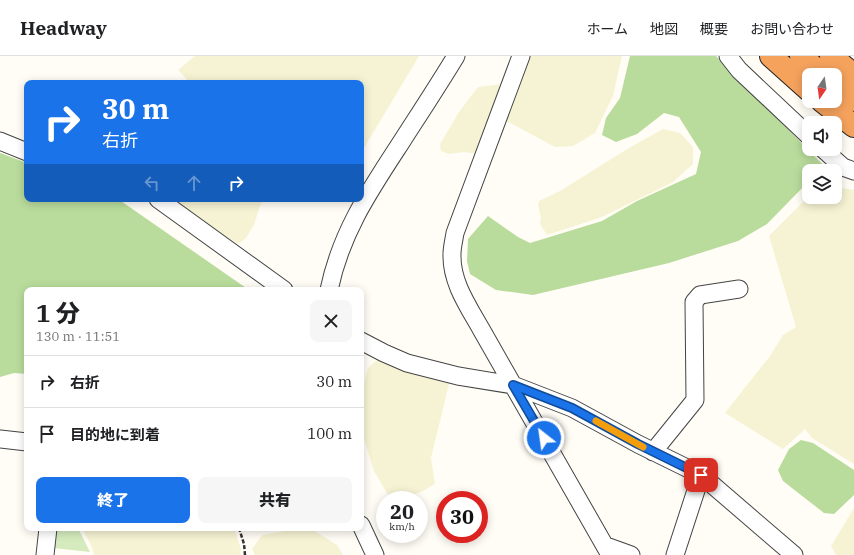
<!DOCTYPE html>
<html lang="ja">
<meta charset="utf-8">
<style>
body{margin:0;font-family:"IBM Plex Serif","Noto Sans JP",serif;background:#f6f6f6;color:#202124;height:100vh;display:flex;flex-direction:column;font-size:15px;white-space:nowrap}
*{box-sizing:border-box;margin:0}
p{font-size:13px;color:#757577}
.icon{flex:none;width:22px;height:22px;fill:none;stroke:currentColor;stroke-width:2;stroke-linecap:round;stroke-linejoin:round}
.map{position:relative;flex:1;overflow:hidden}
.drawer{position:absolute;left:24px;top:231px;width:340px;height:244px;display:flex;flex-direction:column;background:#fff;border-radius:8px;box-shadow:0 2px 10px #0003}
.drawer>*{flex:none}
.top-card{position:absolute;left:24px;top:24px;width:340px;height:122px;border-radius:8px;box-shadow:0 2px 10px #0003;background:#1a73e8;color:#fff;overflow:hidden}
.needle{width:26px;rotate:193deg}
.controls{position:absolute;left:802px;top:12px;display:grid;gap:8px}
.controls a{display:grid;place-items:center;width:40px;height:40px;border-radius:8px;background:#fff;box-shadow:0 2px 10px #0003;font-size:20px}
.speed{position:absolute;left:376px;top:435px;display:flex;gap:8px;font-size:20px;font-weight:700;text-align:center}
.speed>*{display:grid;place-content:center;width:52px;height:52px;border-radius:50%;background:#fff;box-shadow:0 2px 10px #0003;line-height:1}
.speed small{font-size:10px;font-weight:400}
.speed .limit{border:6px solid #d22;background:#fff;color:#111}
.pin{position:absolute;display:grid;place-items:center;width:34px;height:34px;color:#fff;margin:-17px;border-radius:8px;box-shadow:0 2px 6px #0006}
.me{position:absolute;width:44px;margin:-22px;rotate:330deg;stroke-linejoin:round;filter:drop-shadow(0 0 3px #0008)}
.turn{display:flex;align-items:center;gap:14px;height:84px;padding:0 12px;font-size:18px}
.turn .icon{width:52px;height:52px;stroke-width:2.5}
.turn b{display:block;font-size:28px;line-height:34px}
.lanes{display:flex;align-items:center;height:38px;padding:0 12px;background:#0003;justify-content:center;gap:20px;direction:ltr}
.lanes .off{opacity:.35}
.round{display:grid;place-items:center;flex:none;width:42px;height:42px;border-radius:8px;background:#f6f6f6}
.head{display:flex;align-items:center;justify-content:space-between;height:68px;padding:0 12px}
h1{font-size:24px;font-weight:800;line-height:30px}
.cta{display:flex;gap:8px;margin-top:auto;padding:8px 12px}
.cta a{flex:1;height:46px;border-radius:8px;background:#1a73e8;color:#fff;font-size:16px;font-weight:800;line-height:46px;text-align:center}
.cta a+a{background:#f6f6f6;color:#202124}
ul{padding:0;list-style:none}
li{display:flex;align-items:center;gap:12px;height:52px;padding:0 12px;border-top:1px solid #e0e0e0}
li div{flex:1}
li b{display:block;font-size:15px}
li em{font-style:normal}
header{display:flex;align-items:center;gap:24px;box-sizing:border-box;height:56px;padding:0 20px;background:#fff;border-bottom:1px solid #e0e0e0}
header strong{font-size:19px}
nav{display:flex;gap:22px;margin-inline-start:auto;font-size:14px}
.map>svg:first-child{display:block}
.farmland{fill:#f6f3d4}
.green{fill:#d5ebbd}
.forest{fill:#b9dc9c}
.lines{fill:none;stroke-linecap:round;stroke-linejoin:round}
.minor-casing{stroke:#444;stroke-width:19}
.highway-casing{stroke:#222;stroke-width:24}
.path{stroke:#333;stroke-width:2.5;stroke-dasharray:4 2;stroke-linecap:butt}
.minor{stroke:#fff;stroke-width:17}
.highway{stroke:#f5a25d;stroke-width:22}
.route-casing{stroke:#114b97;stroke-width:10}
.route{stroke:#1a73e8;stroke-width:7}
.slow{stroke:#f59e0b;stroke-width:7}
</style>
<header>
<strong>Headway</strong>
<nav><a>ホーム</a><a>地図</a><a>概要</a><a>お問い合わせ</a></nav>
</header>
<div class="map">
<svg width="854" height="499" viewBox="0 0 854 499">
<rect width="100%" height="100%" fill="#fffdf5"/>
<path class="farmland" d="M195 0H419L361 97V27H190L178 14Z
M528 0H622L613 40 595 77 573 90 555 91 503 63Z
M502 28 478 98 464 96 449 98 441 95 440 88 459 56 478 31Z
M663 73 680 77 693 91V108L673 126 602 161 547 179 540 168 541 162 538 149 539 145 560 135 629 92Z
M835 131 854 134V408L812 382 805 373 783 393 725 357 770 300 783 279 796 271 769 180 809 140V141H835Z
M175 143H264L260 150 254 169 246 182 238 188 174 146Z
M378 303 450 324 431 402 435 428 421 436 399 444H391L374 415 361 373 362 335 368 312Z
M854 452V499H836L831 490Z
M82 472H234L241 493 240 499H94L92 491Z
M303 472H310L337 489 343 499H255L252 493 262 479Z"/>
<path class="green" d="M57 472H78L90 496 54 492Z"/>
<path class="forest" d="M630 0H716L824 110 819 115H809V125L767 168 738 185 669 207 533 239 496 234 470 218 467 205 468 183 488 160 518 181 530 187 602 165 637 145 696 118 701 96 679 61 664 57 637 78 616 86 602 79 606 62 620 42Z
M0 97 27 107V143H118L249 234H27V318L14 317 0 321Z
M801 384 813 387 854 414V439L834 458 824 457 783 425 778 414 789 393Z"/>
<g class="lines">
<defs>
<path id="minor" d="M521 0 455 177C454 184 452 191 452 198 451 226 468 250 481 273L610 499
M728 0 739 14 809 80
M0 85 27 96
M823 93 843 111 854 115
M158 143 284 234
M329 234C341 176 370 134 402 85 420 57 439 28 456 0
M361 285 384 297 407 307 458 320 513 329 572 352 638 388 701 419 794 499
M0 383 27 386
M653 396 695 344 694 246 700 239 739 233
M361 469 375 499
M606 490 631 499
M45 499 48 472
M675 499 701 419"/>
<path id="highway" d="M771 0 809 34
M801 0 823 19
M831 0 854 19
M835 30 854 44
M822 45 854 70"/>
</defs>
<use href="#minor" class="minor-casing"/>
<use href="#highway" class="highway-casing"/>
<path class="path" d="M239 472 244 488 245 499"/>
<use href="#minor" class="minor"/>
<use href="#highway" class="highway"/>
</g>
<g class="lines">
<defs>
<path id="route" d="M544 382 513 329 572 352 638 388 701 419"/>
</defs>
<use href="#route" class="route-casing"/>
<use href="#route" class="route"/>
<path class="slow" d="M596 365 643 391"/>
</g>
</svg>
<div class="controls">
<a><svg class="needle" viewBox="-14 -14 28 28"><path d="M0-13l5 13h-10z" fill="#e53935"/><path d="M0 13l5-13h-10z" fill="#757577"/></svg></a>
<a><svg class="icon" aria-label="sound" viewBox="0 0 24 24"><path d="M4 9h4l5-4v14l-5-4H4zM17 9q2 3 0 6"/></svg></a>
<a><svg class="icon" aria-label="layers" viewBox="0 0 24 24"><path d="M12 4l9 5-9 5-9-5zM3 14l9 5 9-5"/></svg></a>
</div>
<div class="speed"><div>20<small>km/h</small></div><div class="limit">30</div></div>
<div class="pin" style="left:701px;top:419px;background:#d93025"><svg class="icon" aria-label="arrive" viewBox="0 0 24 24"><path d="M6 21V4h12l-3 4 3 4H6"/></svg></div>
<svg class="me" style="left:544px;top:382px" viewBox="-20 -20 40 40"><circle r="17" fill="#1a73e8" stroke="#fff" stroke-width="3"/><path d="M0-11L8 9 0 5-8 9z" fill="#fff"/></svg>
<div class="top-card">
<div class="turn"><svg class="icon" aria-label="right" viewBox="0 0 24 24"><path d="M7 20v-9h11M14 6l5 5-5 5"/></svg><div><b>30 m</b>右折</div></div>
<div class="lanes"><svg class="icon off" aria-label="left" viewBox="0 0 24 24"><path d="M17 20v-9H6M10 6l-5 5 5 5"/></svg><svg class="icon off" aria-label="ahead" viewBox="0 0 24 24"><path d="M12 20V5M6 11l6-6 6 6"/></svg><svg class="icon" aria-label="right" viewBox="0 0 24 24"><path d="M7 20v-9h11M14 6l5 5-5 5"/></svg></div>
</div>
<section class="drawer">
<div class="head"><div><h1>1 分</h1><p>130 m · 11:51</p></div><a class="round"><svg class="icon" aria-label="close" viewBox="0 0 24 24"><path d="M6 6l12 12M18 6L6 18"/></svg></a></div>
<ul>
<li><svg class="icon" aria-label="right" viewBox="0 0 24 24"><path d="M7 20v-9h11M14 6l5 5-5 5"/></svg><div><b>右折</b></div><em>30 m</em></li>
<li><svg class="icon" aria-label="arrive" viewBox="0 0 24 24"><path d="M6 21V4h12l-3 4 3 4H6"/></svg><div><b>目的地に到着</b></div><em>100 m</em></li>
</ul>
<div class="cta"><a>終了</a><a>共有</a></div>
</section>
</div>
